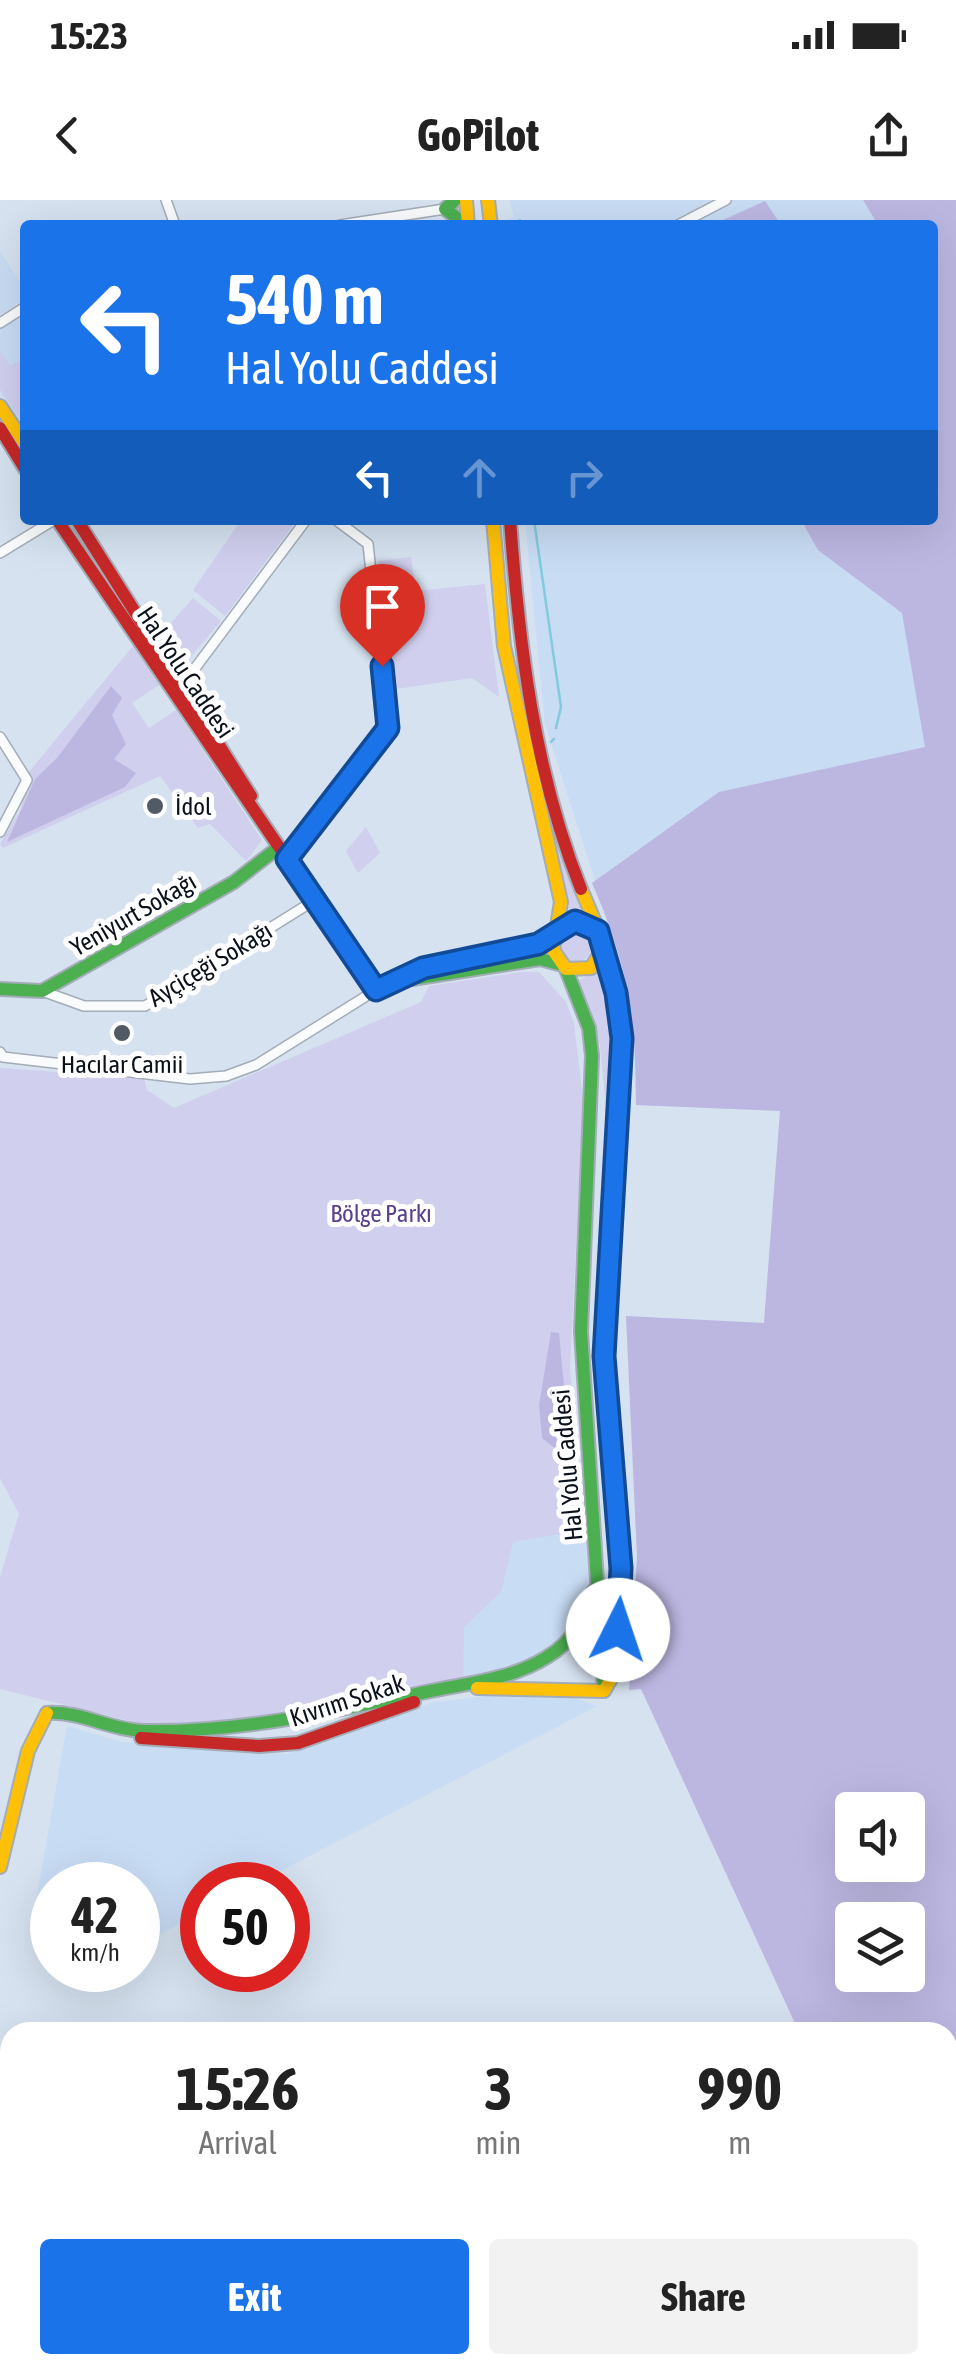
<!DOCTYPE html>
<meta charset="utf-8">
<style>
body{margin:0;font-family:"Asap Condensed",sans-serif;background:#f2f2f2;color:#222;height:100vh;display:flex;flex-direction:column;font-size:38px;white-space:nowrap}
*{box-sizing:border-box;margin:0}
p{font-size:32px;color:#767676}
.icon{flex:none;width:55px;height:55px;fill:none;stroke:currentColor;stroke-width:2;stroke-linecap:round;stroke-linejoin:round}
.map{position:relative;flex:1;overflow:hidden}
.details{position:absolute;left:0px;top:1822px;width:958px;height:352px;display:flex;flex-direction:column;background:#fff;border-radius:30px 30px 0 0;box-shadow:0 10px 40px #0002}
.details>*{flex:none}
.guide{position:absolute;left:20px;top:20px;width:918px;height:305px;border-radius:10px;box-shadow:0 10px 40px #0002;background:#1a73e8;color:#fff;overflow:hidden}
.controls{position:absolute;left:835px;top:1592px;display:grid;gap:20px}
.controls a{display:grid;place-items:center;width:90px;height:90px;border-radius:10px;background:#fff;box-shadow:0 10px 40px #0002;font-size:50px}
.speed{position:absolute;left:30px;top:1662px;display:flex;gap:20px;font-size:50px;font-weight:700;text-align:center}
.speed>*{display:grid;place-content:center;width:130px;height:130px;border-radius:50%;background:#fff;box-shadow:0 10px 40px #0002;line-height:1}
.speed small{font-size:25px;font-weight:400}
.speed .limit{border:15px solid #d22;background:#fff;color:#111}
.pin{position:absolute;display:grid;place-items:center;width:85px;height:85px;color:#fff;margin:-102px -42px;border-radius:50% 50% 50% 0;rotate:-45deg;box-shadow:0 0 10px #0007}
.pin .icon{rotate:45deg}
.me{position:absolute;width:110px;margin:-55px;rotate:4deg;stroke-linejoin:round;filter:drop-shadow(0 0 8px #0008)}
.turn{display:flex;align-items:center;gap:35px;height:210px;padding:0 40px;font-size:45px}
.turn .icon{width:130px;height:130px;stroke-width:2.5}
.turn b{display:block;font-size:70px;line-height:85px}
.lanes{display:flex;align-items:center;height:95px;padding:0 40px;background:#0003;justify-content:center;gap:50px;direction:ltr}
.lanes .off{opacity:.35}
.eta{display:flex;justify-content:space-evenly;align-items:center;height:170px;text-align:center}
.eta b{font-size:60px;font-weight:700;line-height:70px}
.button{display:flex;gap:20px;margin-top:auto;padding:20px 40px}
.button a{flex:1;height:115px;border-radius:10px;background:#1a73e8;color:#fff;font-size:40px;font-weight:700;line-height:115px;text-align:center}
.button a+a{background:#f2f2f2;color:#222}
.status{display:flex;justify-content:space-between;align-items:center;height:70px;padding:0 50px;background:#fff;direction:ltr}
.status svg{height:28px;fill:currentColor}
header{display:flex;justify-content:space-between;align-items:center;height:130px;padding:0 40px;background:#fff;font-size:45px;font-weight:700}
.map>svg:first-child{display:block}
.built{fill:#c8dcf4;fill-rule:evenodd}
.green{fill:#d0cfee}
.forest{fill:#bcb7e1;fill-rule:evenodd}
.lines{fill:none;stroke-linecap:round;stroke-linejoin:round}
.stream{stroke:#83cbdc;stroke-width:2.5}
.street-casing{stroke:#a3acb7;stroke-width:12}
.fast-casing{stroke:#a3acb7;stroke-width:16}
.slow-casing{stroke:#a3acb7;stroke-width:16}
.jam-casing{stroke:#a3acb7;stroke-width:16}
.street{stroke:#f9fbfd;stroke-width:9}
.fast{stroke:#4caf50;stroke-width:12}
.slow{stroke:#ffc107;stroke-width:12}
.jam{stroke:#c62828;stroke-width:12}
.route-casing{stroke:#114b97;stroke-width:25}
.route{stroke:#1a73e8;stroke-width:18}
.poi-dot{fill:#515a65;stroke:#fff;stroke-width:4}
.labels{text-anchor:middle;stroke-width:10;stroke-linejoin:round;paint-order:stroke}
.street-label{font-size:25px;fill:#0a111a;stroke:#fff}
.poi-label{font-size:25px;fill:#0a111a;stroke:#fff;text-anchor:start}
.park-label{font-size:25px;fill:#5a408e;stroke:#fff}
</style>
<div class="status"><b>15:23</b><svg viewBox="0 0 49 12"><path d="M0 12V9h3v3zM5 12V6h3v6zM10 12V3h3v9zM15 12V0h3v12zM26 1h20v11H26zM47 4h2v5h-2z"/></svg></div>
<header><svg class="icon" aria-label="back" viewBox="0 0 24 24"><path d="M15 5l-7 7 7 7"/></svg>GoPilot<svg class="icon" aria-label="share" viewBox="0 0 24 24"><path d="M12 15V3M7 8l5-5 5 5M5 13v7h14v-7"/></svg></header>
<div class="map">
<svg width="956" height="2174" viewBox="0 0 956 2174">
<rect width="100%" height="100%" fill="#d6e2f0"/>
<path class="built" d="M509 0H956L948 2038V1832H833L637 1356 626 1116 764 1123 780 911 636 905 631 793 545 524 525 320H932V25H508V19L514 16ZM852 1610H908V1665H852ZM852 1720H908V1775H852Z
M0 51 25 90V99L0 115Z
M25 113V231L0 192V129Z
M567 1319 585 1338 588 1376 585 1401 568 1431 533 1461 463 1481 460 1427 511 1340Z
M515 1493 570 1496 597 1506 254 1685H202V1712L138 1746V1685H52V1736L45 1734 34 1712 67 1526 122 1542 288 1554 434 1502Z"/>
<path class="green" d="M0 150 10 166 25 158V226L0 189Z
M241 320H297L225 416 193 390Z
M411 357 416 391 485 384 499 497 472 478 389 490 378 361Z
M193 398 221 421 184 465 173 461 158 438Z
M133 446 159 485 132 503 149 528 176 510 262 640 246 661 210 624 198 628 160 576 3 648 0 644 20 610 31 579 28 573Z
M539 587H541L581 713H563Z
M366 627 380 653 358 673 346 651Z
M558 745a17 17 0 1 1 34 0a17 17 0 1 1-34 0Z
M599 770C617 816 614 870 607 919L600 845 577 781Z
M521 772H539L566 802 574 823 583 899 570 1168 585 1338H575L573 1332 513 1342 501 1392 464 1427 463 1481 232 1520 146 1525 0 1489V1377L19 1314 0 1278V868L144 878 147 890 174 908 421 802 429 786Z"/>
<path class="forest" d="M863 0H956V2085L948 2071V1832H799L641 1489 629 1490 637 1356 626 1116 764 1123 780 911 636 905C636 815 628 766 592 683L719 592 925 547 902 413 818 350 801 320H932V25H878ZM852 1610H908V1665H852ZM852 1720H908V1775H852Z
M765 1 781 25H712Z
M111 486 122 498 112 515 126 544 114 559 136 573 125 587 7 642 35 579 57 558Z
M551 1132 559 1133 571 1261 542 1238 539 1205Z"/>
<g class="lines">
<path class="stream" d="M520 25V20
M534 320 561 507 556 528
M551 542 554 539"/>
<defs>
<path id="street" d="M166 0 175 25
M340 25 445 9
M678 25 726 0
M0 123 25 107
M0 353 54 320
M181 487 306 320
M0 537 27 580 0 632
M287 659 388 528 368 344 336 320
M42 791 84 806H145L315 700
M0 852 3 857 190 879 226 876 256 865 376 790"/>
<path id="fast" d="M455 0 445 9 466 25
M566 769 589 828 592 856 581 1131 604 1491
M412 779 540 759 559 764
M0 789 42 791 234 682 279 647
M47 1513C81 1511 110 1530 144 1531 241 1533 337 1510 431 1491 470 1483 512 1479 547 1457 573 1442 585 1418 594 1390"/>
<path id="slow" d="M466 0 468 25
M488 0 491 25
M0 206 25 244
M493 320 504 446 561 702 553 750 566 769 591 768 602 750
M581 689 602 739 620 813 604 1156 621 1367 613 1475 604 1491
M376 790C433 763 497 760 555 735
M477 1488 604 1491
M0 1667 28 1551 47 1513
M50 2165 57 2174"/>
<path id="jam" d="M0 228 25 269
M77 320 251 596
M510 320C519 445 534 571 581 689
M58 321 376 790
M560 729 575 721 597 730
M141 1538 259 1546 298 1543 414 1502
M0 2132 10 2135"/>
</defs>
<use href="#street" class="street-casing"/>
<use href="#fast" class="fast-casing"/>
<use href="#slow" class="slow-casing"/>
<use href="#jam" class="jam-casing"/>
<use href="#street" class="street"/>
<use href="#fast" class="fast"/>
<use href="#slow" class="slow"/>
<use href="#jam" class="jam"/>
</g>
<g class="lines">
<defs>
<path id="route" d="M382 466 388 528 287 659 376 790 423 768 538 744 575 721 598 731 616 793 622 838 604 1156 621 1368 618 1430"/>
</defs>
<use href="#route" class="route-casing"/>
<use href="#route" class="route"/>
</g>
<g class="poi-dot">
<circle cx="155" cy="606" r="10"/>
<circle cx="122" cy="833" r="10"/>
</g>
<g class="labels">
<g class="street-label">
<text transform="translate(186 472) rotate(56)" y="9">Hal Yolu Caddesi</text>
<text transform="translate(133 714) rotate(-30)" y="9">Yeniyurt Sokağı</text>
<text transform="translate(210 764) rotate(-31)" y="9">Ayçiçeği Sokağı</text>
<text transform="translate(567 1265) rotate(-95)" y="9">Hal Yolu Caddesi</text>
<text transform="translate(347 1500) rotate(-18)" y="9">Kıvrım Sokak</text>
</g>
<g class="poi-label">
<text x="175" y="615">İdol</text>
<text x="122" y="873" text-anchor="middle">Hacılar Camii</text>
</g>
<g class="park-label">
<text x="381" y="1022">Bölge Parkı</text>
</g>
</g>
</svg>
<div class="controls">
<a><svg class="icon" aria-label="sound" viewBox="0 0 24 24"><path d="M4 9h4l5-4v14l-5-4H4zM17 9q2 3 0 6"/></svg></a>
<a><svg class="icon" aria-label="layers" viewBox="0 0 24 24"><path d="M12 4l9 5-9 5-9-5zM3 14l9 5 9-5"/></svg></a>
</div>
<div class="speed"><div>42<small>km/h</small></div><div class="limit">50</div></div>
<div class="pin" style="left:382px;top:466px;background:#d93025"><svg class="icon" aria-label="arrive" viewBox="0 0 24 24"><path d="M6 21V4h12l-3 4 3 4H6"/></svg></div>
<svg class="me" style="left:618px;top:1430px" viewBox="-20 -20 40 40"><circle r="19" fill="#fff"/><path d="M0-13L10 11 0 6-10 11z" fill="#1a73e8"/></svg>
<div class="guide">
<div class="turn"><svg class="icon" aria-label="left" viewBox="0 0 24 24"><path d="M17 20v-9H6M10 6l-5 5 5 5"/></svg><div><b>540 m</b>Hal Yolu Caddesi</div></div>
<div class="lanes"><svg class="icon" aria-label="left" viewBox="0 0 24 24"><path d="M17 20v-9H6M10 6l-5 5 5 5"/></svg><svg class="icon off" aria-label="ahead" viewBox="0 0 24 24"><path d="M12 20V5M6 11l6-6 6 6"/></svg><svg class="icon off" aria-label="right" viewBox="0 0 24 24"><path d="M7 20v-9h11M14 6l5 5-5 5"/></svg></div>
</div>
<section class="details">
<div class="eta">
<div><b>15:26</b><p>Arrival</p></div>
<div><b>3</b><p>min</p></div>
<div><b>990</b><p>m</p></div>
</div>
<div class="button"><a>Exit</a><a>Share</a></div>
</section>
</div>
